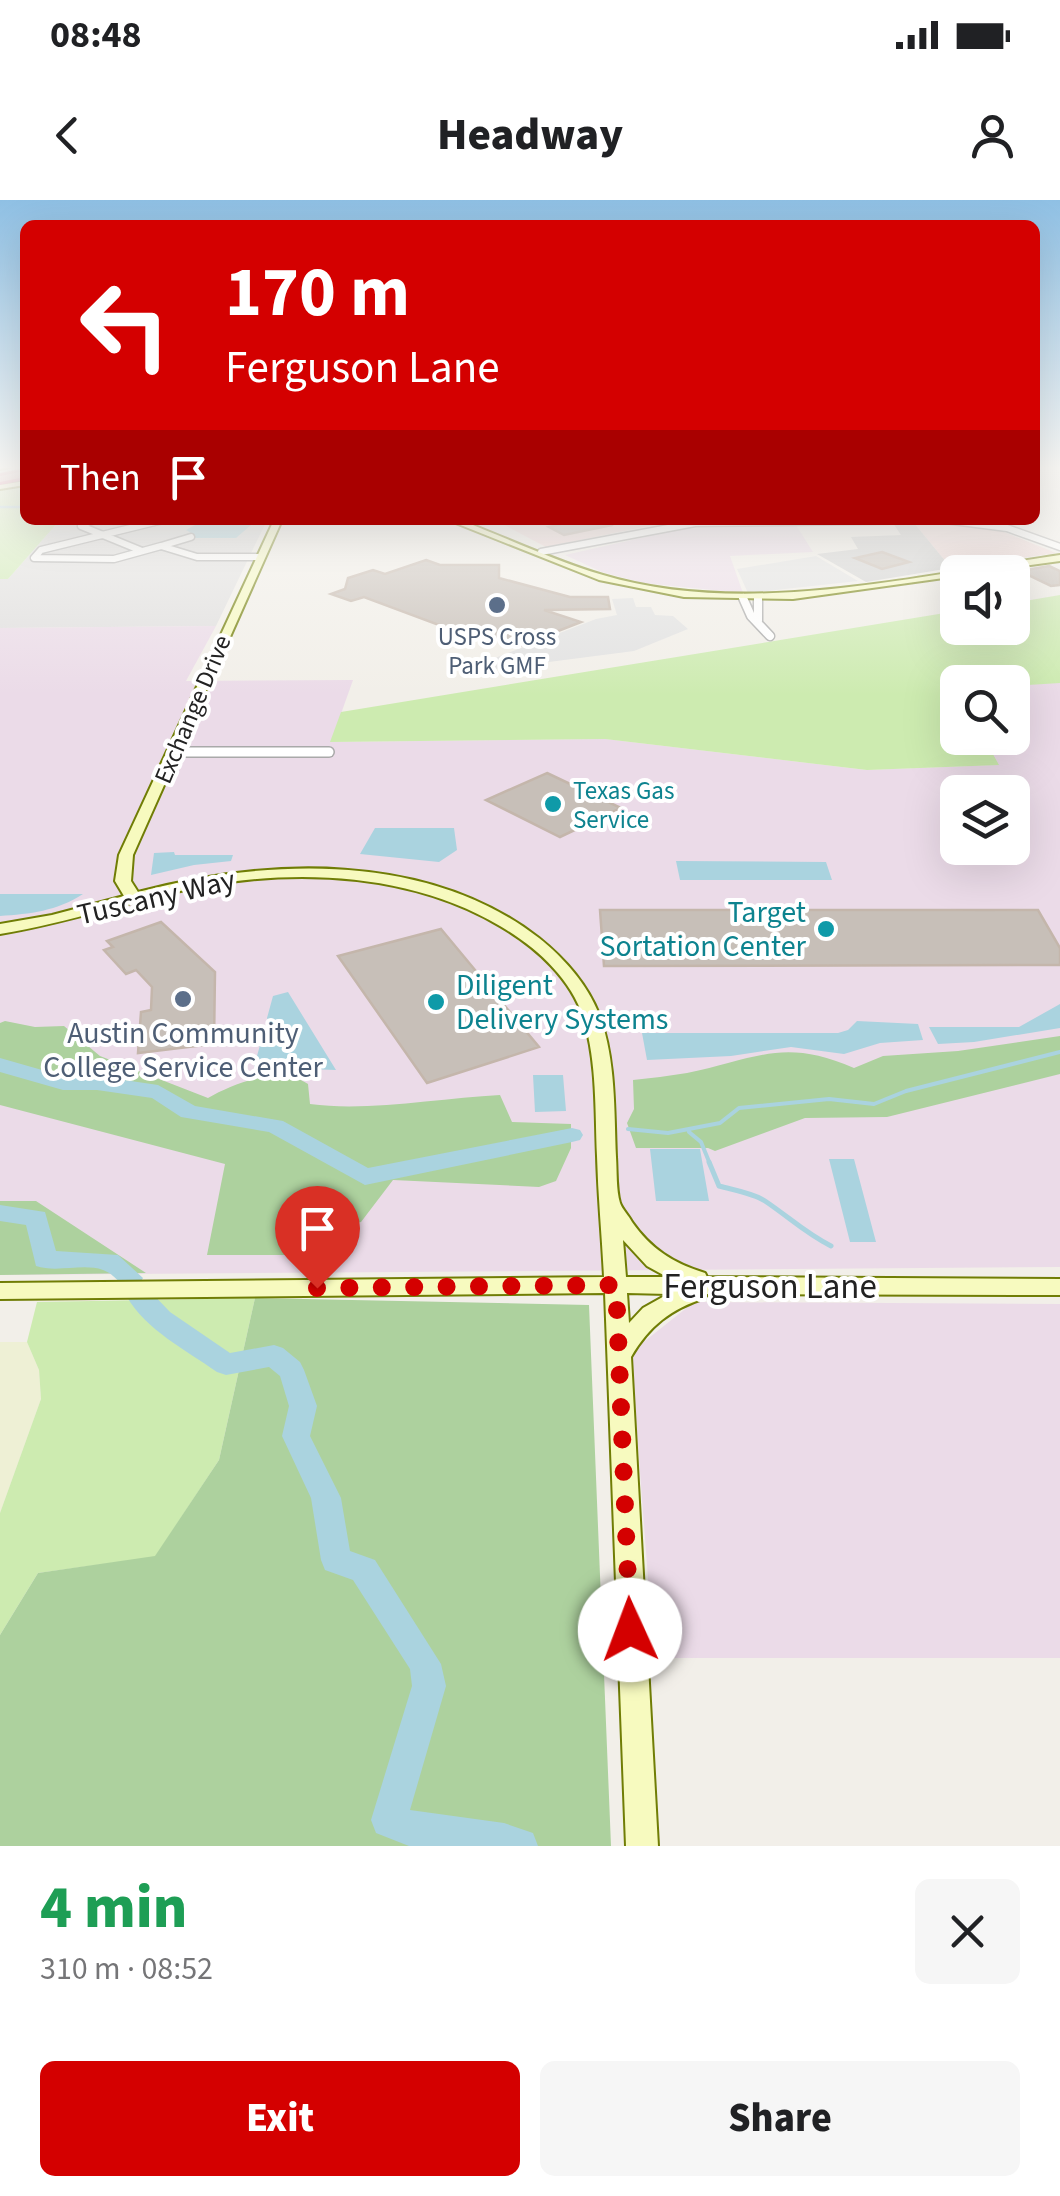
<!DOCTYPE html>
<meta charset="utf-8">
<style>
body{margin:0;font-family:"Source Sans 3",sans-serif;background:#f6f6f6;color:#202124;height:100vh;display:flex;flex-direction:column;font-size:38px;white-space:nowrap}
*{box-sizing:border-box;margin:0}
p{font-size:32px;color:#757577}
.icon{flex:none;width:55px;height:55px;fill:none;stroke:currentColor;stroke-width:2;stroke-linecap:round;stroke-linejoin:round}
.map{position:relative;height:1646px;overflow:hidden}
.sheet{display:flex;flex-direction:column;background:#fff;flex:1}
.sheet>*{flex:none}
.top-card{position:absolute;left:20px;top:20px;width:1020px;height:305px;border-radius:15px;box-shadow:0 10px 40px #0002;background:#d40000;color:#fff;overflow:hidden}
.tools{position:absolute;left:940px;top:355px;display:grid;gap:20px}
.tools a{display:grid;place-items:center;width:90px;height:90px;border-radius:15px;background:#fff;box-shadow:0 10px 40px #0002;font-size:50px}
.pin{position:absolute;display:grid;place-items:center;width:85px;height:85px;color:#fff;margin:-102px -42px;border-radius:50% 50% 50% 0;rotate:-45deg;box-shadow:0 0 10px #0007}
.pin .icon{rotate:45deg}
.me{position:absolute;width:110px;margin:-55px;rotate:358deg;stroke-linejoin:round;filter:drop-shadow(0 0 8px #0008)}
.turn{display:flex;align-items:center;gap:35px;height:210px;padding:0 40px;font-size:45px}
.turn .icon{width:130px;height:130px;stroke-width:2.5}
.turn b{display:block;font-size:70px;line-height:85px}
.then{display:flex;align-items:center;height:95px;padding:0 40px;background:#0003;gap:20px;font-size:38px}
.round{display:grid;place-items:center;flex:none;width:105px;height:105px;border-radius:15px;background:#f6f6f6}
.summary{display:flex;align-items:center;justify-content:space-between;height:170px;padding:0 40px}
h1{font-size:60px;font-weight:800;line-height:75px;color:#1e9e55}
.action{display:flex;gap:20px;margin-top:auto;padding:20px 40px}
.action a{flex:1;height:115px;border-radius:15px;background:#d40000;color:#fff;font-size:40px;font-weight:800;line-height:115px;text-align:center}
.action a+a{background:#f6f6f6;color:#202124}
.status{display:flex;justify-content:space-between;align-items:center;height:70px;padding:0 50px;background:#fff;direction:ltr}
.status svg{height:28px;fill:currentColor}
header{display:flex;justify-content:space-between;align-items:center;height:130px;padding:0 40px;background:#fff;font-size:45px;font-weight:800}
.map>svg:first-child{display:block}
.residential{fill:#e0dfdf}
.commercial{fill:#f2dad9}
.industrial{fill:#ebdbe8;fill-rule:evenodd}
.religious{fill:#d0d0d0}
.farmland{fill:#eef0d5}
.grass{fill:#cdebb0}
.forest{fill:#add19e}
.parking{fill:#e2e2e2}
.water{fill:#aad3df}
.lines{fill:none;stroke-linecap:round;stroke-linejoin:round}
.stream-far2{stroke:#aad3df;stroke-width:2.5}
.stream-far1{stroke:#aad3df;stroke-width:4}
.stream{stroke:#aad3df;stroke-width:5}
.river{fill:#aad3df;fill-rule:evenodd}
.building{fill:#c7bfb8;stroke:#c4b6ab;stroke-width:2.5}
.street-far2-casing{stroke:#a9a9a9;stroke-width:9}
.street-far1-casing{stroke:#a9a9a9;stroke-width:11}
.street-casing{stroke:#a9a9a9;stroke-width:12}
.secondary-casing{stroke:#707d05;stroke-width:4}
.highway-casing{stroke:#dc2a67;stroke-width:6}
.street-far2{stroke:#fff;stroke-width:6}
.street-far1{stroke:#fff;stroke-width:8}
.street{stroke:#fff;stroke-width:9}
.secondary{fill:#f7fabf;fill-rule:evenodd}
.highway{fill:#e892a2;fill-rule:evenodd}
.route{stroke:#d40000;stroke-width:18;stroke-dasharray:0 32.4}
.service-dot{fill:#5c6f8a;stroke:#fff;stroke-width:4}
.culture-dot{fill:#0f9aa8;stroke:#fff;stroke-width:4}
.labels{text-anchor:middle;stroke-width:8;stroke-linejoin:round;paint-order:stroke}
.far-service-label{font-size:25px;fill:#4e5e75;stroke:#fff}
.far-street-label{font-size:25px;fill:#222;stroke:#fff}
.far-culture-label{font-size:25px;fill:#0d838f;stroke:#fff;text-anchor:start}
.street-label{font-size:30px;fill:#222;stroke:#fff}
.culture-label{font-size:30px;fill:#0d838f;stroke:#fff;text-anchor:end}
.service-label{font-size:30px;fill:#4e5e75;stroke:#fff}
.near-street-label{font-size:35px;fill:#222;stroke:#fff}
</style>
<div class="status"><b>08:48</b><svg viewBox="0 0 49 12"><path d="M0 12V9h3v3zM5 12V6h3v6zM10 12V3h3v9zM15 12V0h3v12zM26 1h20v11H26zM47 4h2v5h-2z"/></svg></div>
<header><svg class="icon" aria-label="back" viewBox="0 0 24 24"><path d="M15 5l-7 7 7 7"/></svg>Headway<svg class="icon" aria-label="person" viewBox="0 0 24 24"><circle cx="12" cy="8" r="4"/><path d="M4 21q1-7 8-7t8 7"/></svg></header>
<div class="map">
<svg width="1060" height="1646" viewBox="0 0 1060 1646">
<rect width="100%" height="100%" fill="#f2efe9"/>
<path class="residential" d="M60 320H267L216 426 0 428V379H8Z"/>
<path class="commercial" d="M495 320H658L663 323 546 347Z
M914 323 994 328 1056 353 951 368Z"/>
<path class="industrial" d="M796 325 813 352 730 356 743 393 643 383 602 372 565 355 681 329Z
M216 426 186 481 353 480 331 542 605 539 867 570 998 565 984 538H1012V482L1060 473V1067L0 1075V428ZM958 592H1012V648H958Z
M694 1102 1060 1104V1458H654L631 1152Z"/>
<path class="religious" d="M893 323H914L951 368 866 382 817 354 858 349 851 337 901 335Z"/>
<path class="farmland" d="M0 1142H27L39 1170 41 1199 0 1313Z"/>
<path class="grass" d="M25 286V320H60L8 379H0V290Z
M1060 395V483L1013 486 1012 482H958V538H984L999 565 867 570 605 539 330 542 341 512 957 411 958 428H1012L1013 403Z
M255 1098 219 1260 155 1357 38 1373 0 1435V1313L41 1199 39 1170 27 1142 37 1102Z"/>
<path class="forest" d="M5 821 35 827 64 826 100 856 208 898C235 883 280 865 308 884L310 904C367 912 440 898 500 895L512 922 571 924V948L556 981 539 987 393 980 361 1022 305 1033 285 1055H207L225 964 0 905V823Z
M1060 836V874L887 917 805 918 715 951 708 948H636L627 923 634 909 633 880C651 878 669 876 687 873 756 859 783 837 854 868L883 856 958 851Z
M0 1001H36L146 1073 0 1075Z
M255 1098 589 1105 611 1646H0V1435L38 1373 155 1356 219 1260Z"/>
<path class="parking" d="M816 356 858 381 748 393 737 369Z
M633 398 636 407H651L655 415 673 416 688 429 634 451 472 472 467 469 596 419 617 415 612 399Z"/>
<path class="water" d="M204 320H248L251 325 236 338H191L193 334 186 330Z
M375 628H454L457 650 439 662 360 654Z
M174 652 175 655H233L231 661 194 665 151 675 154 653Z
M676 661 826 662 832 680H680Z
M0 694H83C57 711 30 714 0 716Z
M288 792 336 870 254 867 260 845 278 839 267 818 273 796Z
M1060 804V828L974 842 938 844 929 827H1019Z
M857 821 918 824 923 840 880 843 844 854 791 847 731 856 647 860 642 833H838L848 830Z
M533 875H563L566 911 535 912Z
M650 949H700L709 1001H656Z
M829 959H854L876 1042H850Z"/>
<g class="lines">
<path class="stream-far2" d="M0 307H25"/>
<path class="stream-far1" d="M628 929 668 933 720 923 739 908 829 899 874 904 906 891 1060 852
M689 932 701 942 710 964"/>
<path class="stream" d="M709 962 719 986C733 990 753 993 765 1001 789 1017 805 1033 831 1046"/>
<path class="river" d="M0 858 63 876H97L158 885 195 906 283 921 368 968 572 928 580 930 583 935 580 940 572 942 365 985 269 932 181 917 152 898 97 890H63L0 872Z
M0 1005 45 1012 56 1051 118 1055 143 1078 139 1085C120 1091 118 1075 103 1070 83 1063 57 1073 36 1066L26 1025 0 1021Z
M140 1087 149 1090 170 1112 230 1153 274 1145 283 1148 300 1162 304 1170 317 1206 310 1236 341 1298 350 1351 375 1360 441 1464 446 1486 410 1610 504 1623 533 1633 538 1646H409L376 1633 371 1620 412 1486 410 1469 353 1380 325 1370 321 1360 311 1298 282 1236 289 1206 280 1176 269 1167 226 1175 217 1172C186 1150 146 1130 127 1097L131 1090Z"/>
</g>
<path class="building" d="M548 320H611L612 325 564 335 549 327 558 325Z
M882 352 909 362 882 369 855 358Z
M426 360 440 365H499V378L570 397H608L610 409 544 410 581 422 520 446 475 430 447 428 364 397 351 401 331 394 345 389 348 378 373 370 385 374Z
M1049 366 1060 371V385L1051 386 1020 371Z
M547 573 621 608 560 637 486 600Z
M600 710H1038L1060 748V765L604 766Z
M161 722 215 772 214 844 138 853 141 812 151 810 152 787 136 770 126 774 104 750 113 747 107 741Z
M441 729 539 847 427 883 338 756Z"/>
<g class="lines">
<defs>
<path id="street-far2" d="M94 320 81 326 142 351
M163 320 41 350 34 358 114 359 161 346 197 357H260
M945 320 1007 328 1060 347
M161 346 191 337
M541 352 695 323 945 320"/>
<path id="street-far1" d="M743 398 751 416 770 436
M758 398V421"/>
<path id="street" d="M176 552H329"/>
<path id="secondary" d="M0 265H16L0 269Z
M25 281V285L0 289V285Z
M274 320H282L133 655 131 681 138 692C267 658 427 651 539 738 564 758 587 784 599 814 616 859 614 911 616 957 617 971 616 990 620 1003 622 1009 629 1016 632 1022 651 1049 673 1063 705 1073L707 1077 1060 1079V1095L707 1094 705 1098C671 1109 649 1126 631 1157L658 1646H626L605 1093 0 1099V1083L604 1077C602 1036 598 996 597 956 595 911 597 863 584 820 572 779 536 747 500 726 414 675 303 668 206 686 136 698 70 723 0 734V724L52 715 124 696 115 681 119 655ZM623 1040 647 1066 667 1077H626ZM627 1093 668 1094 643 1108 629 1123Z
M448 320H460C507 338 555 361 603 375 745 418 917 376 1060 355V361L979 372H958V376L793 399 684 397 599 380Z"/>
<path id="highway" d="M25 271V277L0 282V276Z"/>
</defs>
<use href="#street-far2" class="street-far2-casing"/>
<use href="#street-far1" class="street-far1-casing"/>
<use href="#street" class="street-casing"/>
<use href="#secondary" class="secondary-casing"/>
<use href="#highway" class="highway-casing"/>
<use href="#street-far2" class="street-far2"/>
<use href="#street-far1" class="street-far1"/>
<use href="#street" class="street"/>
<use href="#secondary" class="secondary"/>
<use href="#highway" class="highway"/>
</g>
<linearGradient id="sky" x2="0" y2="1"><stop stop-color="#8fc0e4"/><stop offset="0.54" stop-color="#f9f8f5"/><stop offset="1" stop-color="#f9f8f5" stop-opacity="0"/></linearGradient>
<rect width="1060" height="495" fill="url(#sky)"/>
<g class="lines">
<path class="route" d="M317 1088 616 1085 630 1430"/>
</g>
<g class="service-dot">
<circle cx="497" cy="405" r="10"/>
<circle cx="183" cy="799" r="10"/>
</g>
<g class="culture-dot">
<circle cx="553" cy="604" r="10"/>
<circle cx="826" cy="729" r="10"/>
<circle cx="436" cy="802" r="10"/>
</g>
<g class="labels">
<g class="far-service-label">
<text x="497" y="445">USPS Cross<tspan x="497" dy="29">Park GMF</tspan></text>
</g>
<g class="far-street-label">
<text transform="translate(192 509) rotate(-67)" y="9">Exchange Drive</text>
</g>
<g class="far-culture-label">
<text x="573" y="599">Texas Gas<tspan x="573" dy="29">Service</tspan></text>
</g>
<g class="street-label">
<text transform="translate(156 697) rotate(-13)" y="10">Tuscany Way</text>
</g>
<g class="culture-label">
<text x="806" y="722">Target<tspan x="806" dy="34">Sortation Center</tspan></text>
<text x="456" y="795" text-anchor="start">Diligent<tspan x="456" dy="34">Delivery Systems</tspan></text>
</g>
<g class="service-label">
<text x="183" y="843">Austin Community<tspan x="183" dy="34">College Service Center</tspan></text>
</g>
<g class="near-street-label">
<text x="770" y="1098">Ferguson Lane</text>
</g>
</g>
</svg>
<div class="tools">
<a><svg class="icon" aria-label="sound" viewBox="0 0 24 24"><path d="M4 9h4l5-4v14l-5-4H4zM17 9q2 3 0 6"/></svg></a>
<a><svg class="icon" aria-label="search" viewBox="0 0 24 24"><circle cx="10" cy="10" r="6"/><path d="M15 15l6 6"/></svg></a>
<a><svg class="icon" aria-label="layers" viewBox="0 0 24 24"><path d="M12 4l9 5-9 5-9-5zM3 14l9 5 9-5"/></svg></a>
</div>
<div class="pin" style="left:317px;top:1088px;background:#d93025"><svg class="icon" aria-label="arrive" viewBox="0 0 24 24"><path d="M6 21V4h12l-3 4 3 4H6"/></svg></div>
<svg class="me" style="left:630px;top:1430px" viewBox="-20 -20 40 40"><circle r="19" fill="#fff"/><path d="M0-13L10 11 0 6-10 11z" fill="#d40000"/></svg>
<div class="top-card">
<div class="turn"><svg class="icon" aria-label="left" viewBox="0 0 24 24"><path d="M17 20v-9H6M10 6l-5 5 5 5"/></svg><div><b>170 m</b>Ferguson Lane</div></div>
<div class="then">Then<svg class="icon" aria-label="arrive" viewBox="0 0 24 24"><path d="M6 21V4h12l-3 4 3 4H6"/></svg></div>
</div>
</div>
<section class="sheet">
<div class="summary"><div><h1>4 min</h1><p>310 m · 08:52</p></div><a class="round"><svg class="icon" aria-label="close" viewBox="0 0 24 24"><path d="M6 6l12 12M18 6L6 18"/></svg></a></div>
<div class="action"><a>Exit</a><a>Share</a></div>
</section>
